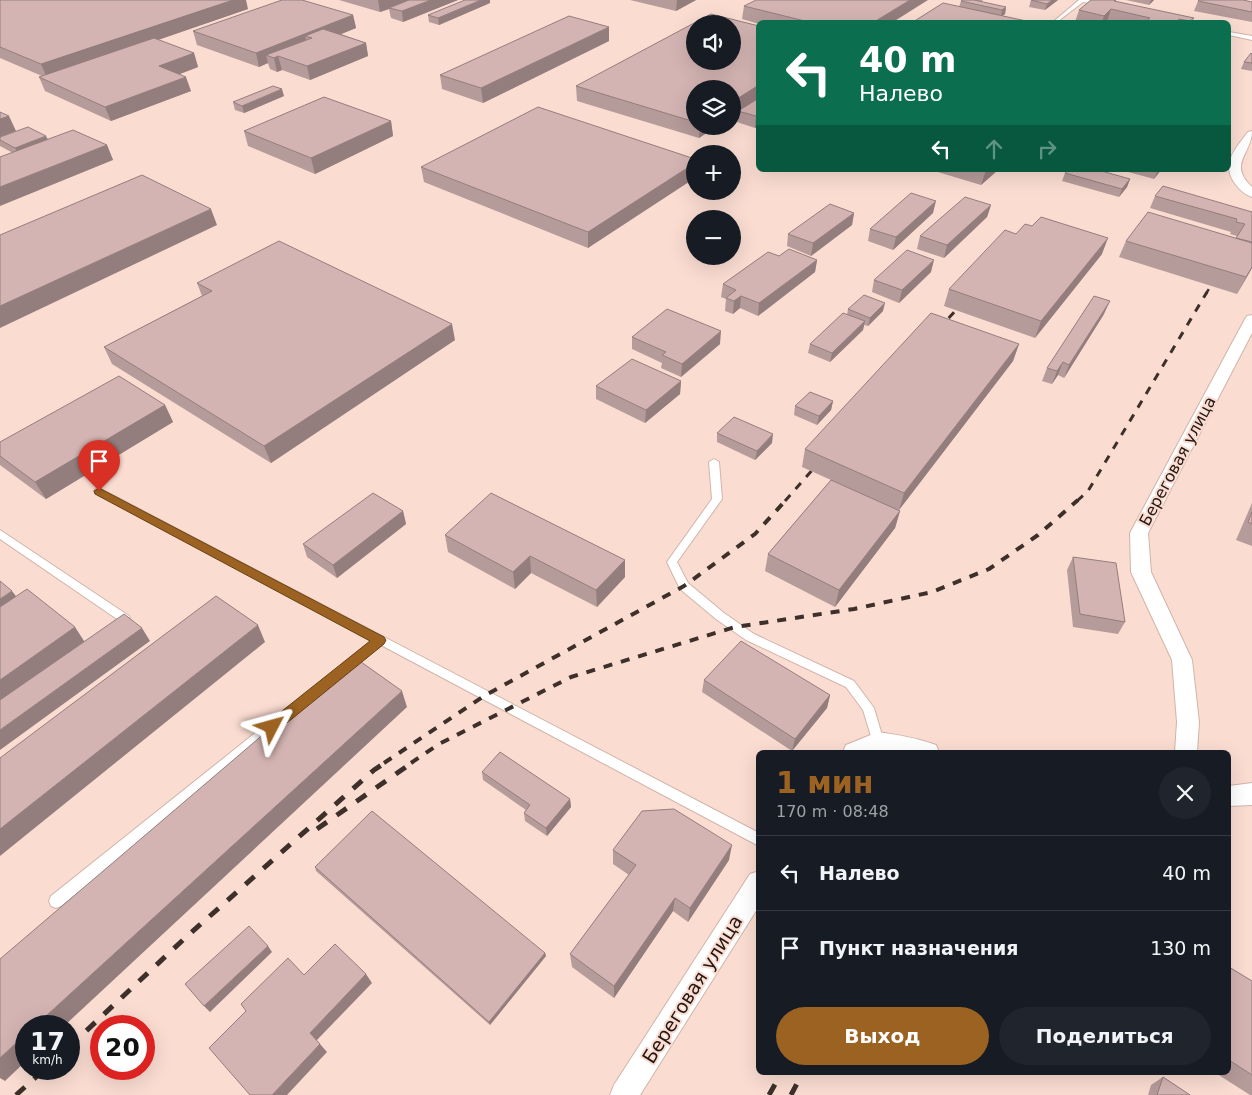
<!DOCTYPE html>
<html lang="ru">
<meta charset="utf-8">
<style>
body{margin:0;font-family:"DejaVu Sans",sans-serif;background:#20242c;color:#f1f3f6;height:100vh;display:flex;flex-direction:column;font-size:19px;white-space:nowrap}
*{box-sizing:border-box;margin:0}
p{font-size:16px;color:#9ea1a6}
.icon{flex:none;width:28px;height:28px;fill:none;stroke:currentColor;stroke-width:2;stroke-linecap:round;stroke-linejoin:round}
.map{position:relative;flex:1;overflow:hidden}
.side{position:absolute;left:756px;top:750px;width:475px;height:325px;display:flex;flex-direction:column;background:#171b24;border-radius:8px;box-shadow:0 5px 20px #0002}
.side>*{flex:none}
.top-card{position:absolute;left:756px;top:20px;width:475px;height:152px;border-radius:8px;box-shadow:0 5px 20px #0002;background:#0b6e4f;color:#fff;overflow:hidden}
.tools{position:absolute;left:686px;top:15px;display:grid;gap:10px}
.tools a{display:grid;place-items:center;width:55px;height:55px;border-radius:50%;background:#171b24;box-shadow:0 5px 20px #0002;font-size:25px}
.speed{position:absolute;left:15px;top:1015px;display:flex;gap:10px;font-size:25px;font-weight:700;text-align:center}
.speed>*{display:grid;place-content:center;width:65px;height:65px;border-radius:50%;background:#171b24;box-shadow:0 5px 20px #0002;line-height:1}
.speed small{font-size:12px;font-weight:400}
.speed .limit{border:8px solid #d22;background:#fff;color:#111}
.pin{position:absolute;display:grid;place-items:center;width:42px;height:42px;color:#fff;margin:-51px -21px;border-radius:50% 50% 50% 0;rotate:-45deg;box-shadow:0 0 5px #0007}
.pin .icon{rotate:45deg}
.me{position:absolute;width:55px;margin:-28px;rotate:51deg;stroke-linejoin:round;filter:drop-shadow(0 0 4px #0008)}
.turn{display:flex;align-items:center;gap:18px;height:105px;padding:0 20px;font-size:22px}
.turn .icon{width:65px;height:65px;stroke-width:2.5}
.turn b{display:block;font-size:35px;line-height:42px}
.lanes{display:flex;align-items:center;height:48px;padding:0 20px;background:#0003;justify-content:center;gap:25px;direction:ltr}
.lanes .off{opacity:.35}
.round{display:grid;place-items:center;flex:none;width:52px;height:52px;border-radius:26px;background:#20242c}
.summary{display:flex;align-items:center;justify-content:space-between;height:85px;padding:0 20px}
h1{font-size:30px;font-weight:600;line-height:38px;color:#9c6221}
.primary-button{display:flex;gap:10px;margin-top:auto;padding:10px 20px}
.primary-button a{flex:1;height:58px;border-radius:30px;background:#9c6221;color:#fff;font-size:20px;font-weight:600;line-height:58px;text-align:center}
.primary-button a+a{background:#20242c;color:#f1f3f6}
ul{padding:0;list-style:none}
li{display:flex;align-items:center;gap:15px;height:75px;padding:0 20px;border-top:1px solid #363941}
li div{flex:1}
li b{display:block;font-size:19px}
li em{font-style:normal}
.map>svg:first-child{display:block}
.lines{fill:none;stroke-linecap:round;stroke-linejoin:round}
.lane-casing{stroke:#d1b4a9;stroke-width:2}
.street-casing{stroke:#d1b4a9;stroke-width:2}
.lane{fill:#fff;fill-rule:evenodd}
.street{fill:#fff;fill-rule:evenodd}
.rail-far3{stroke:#3d302b;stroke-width:2.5;stroke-dasharray:5.5 5.5;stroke-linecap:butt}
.rail-far2{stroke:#3d302b;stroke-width:3;stroke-dasharray:8 8;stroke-linecap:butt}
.rail-far1{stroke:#3d302b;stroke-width:4;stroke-dasharray:9 9;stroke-linecap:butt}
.rail{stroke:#3d302b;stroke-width:5;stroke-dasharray:12 12;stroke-linecap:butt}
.wall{fill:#b59b99}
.shaded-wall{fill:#947e7d}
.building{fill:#d3b4b2;stroke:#947e7d;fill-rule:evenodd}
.route{fill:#9c6221;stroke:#654015}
.labels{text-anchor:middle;stroke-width:4;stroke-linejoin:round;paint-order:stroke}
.street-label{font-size:16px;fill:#221713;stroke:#fadcd1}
.near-street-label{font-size:19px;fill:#221713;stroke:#fadcd1}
</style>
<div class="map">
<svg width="1252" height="1095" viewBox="0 0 1252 1095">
<rect width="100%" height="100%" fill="#fadcd1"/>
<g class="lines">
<defs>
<path id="lane" d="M1079 0H1089L1103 4 1101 5 1083 2 1057 22H1053Z
M1229 32 1252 36V40L1229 35Z
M714 459 719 462 722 499 677 562 688 583 724 613 754 634 854 681 874 708 884 742 882 746 878 747 874 746 863 710 846 687 746 640 716 619 680 589 667 562 712 499 709 462Z
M99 488 759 833V846L381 645 352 669 348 671 344 669 342 666 344 663 372 640 96 493 94 491 96 489Z
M0 530 129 616 130 619 129 622 119 627 115 626 114 623 117 619 0 539Z
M278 717 282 718 284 722 282 726 61 906 56 908 51 906 49 901 51 896 274 718Z"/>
<path id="street" d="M1252 131C1252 154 1227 164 1252 187V197C1246 195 1240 190 1236 185 1220 164 1235 149 1248 132Z
M1252 315V333L1148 533 1151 572 1192 660 1199 722 1197 752H1175L1177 722 1172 660 1131 572 1130 533 1245 319 1247 316Z
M878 732C898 735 917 738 936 745L939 752H843L846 745Z
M1252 783V805L1229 806V786Z
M759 871V906L640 1095H610L614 1085 750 874Z"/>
</defs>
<use href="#lane" class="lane-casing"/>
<use href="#street" class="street-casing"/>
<use href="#lane" class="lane"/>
<use href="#street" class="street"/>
<path class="rail-far3" d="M1206 294 1210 287"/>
<path class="rail-far2" d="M938 330 965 300
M785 501 821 460
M1077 501 1088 491 1207 292"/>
<path class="rail-far1" d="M384 763 484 696 684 586 755 534 786 500
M411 763 439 744 571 677 735 627 854 609 932 592 989 569 1038 535 1078 500"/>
<path class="rail" d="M317 829 413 762
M69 1047 184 939 374 770 386 762
M16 1095 45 1069
M769 1095 782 1072
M791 1095 803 1072"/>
</g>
<path class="wall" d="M0 0 248 9 158 40 194 53 198 67 180 74 191 91 111 121 45 91 39 77 42 76 0 58Z
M339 0H458L403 22 391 18 389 9 380 12Z
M630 0H696L676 11Z
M962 0H983L981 2 1006 7 1005 14 1002 16 959 7 961 1Z
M1031 0H1058L1045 10 1029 7Z
M1091 0H1116L1115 2 1194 18 1192 22H1075L1079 10Z
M1126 0H1154L1149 5Z
M1198 1 1252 2V22L1194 11Z
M490 3 439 25 429 22 428 15Z
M744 6 893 22H759V24L742 19Z
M353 15 356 28 341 34 366 43 368 56 310 80 282 70 277 72 270 69 268 63 259 67 197 45 193 31Z
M759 26V125L755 128 737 122 738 113 695 89V126H717L699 138 577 101 576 86Z
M609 41 483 103 442 89 440 75Z
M1252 54V71L1241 69 1244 62Z
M284 96 244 113 235 110 233 102Z
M391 121 393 136 315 174 248 146 244 131Z
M0 137 48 139 107 145 113 160 13 153 0 146Z
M695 159 588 248 424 182 421 167Z
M931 170H998L981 185Z
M1121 170H1161L1154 179Z
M1065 173 1130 179 1127 187 1119 197 1062 181Z
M1155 196 1252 212V268L1237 294 1119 257 1126 241 1236 238 1237 236 1230 234 1231 232 1150 208Z
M991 205 987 217 944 258 917 249 920 236Z
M854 213 852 225 811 256 787 246 788 234Z
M933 213 893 250 868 241 870 229Z
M1016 234 1102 254 1035 338 944 306 949 289Z
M779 256 817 260 815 272 758 316 740 308 733 314 725 311 726 299 721 297 723 284Z
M931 272 899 303 872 292 874 280Z
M197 283 455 340 271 463 112 364 104 347 202 296Z
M848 309 883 311 868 326 864 325 863 330 830 362 808 353 810 344 847 315Z
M1104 314 1064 378 1058 375 1052 384 1042 381 1047 368Z
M632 337 720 344 681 377 661 368 662 363 632 349Z
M1019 344 1013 361 899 510 900 511 895 528 835 607 765 571 768 554 831 480 802 467 805 449Z
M681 381 680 394 645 423 596 399V386Z
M833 401 831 410 817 425 794 415 795 406Z
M165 405 173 422 46 499 0 465V442Z
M717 433 772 443 755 460 717 442Z
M1252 503V546L1236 540Z
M403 511 406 524 337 578 307 557 303 544Z
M445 535 625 560V577L597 607 531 573 515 589 448 552Z
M1073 557 1125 622 1118 634 1073 627 1067 570Z
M704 680 830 695 827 708 792 751 702 692Z
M482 772 570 799 571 807 547 836 525 821 524 813 526 810 483 780Z
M613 850 729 860 688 922 673 911 614 998 572 967 570 954 629 875 613 864Z
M315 867 545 953 546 956 490 1025 316 871Z
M1229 967 1252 981V1095H1250L1214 1072H1229Z
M1163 1077 1190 1095H1148L1151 1085Z"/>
<path class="shaded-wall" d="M233 0H246L248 9 47 78 41 64Z
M378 0H413L389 8V9L380 12Z
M431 0H458L403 22 402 11Z
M481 0H490V3L439 25 438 18Z
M677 0H696L676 11Z
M910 0H928L893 22H874Z
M1052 0H1058L1045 10 1047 4Z
M1115 0H1116L1113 10 1111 9 1107 22H1102L1104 16Z
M1151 0H1154L1149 5Z
M1006 7 1005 14 1001 17 1002 10Z
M353 15 356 28 314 45 312 38 305 36 308 47 278 56 282 70 277 72 274 58 266 55 268 63 259 67 256 53Z
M609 27V41L483 103 481 88Z
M366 43 368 56 310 80 307 66Z
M194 53 198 67 164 80 159 66Z
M186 77 191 91 111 121 105 107Z
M759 85V99L738 111V113L732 116V102Z
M282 89 284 96 244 113 242 106Z
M759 115V125L755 128 756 116Z
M9 116 16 131 0 137V119Z
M391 121 393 136 315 174 311 158Z
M700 126H717L699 138Z
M46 136 50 143 19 155 15 148Z
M107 145 113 160 0 206V187Z
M695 163V178L588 248V232Z
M986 170H998L981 185Z
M1158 170H1161L1154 179Z
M1130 179 1127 187 1119 197 1122 189Z
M936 201 933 213 893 250 896 237Z
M991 205 987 217 944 258 947 245Z
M211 209 217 225 0 328V306Z
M854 213 852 225 811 256 813 243Z
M1108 238 1102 254 1035 338 1041 321Z
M817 260 815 272 758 316 759 303Z
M934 260 931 272 899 303 902 290Z
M1252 267V268L1237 294 1246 277Z
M741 296 740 308 733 314 734 301Z
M1110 301 1104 314 1064 378 1069 365Z
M885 303 883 311 868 326 870 318Z
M865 321 863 330 830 362 832 353Z
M452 324 455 340 271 463 264 446Z
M721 331 720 344 681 377 682 364Z
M1019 344 1013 361 899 510 904 493Z
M1063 362 1058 375 1052 384 1057 371Z
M681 381 680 394 645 423 646 410Z
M833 401 831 410 817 425 819 416Z
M165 405 173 422 46 499 35 482Z
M773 434 772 443 755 460 757 451Z
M403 511 406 524 337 578 333 565Z
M900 511 895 528 835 607 839 590Z
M530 556 531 573 515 589 513 572Z
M625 560V577L597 607 596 590Z
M12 591 22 604 0 619V599Z
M258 625 265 642 0 856V829Z
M75 627 86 644 0 706V680Z
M142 628 150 641 0 750V730Z
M402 691 407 707 64 1026H35Z
M830 695 827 708 792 751 795 739Z
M570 799 571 807 547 836 546 828Z
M732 845 729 860 688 922 690 908Z
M675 898 673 911 614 998V986Z
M268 946 272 952 210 1012 204 1006Z
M545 953 546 956 490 1025 489 1022Z
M366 974 372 983 316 1041 310 1033Z
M26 1034V1061L5 1081 0 1078V1058Z
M320 1044 327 1052 287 1095H272Z"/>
<path class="building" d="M0 0H233L41 64 0 47Z
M282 0H302L353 15 256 53 193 31Z
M409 0H431L402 11 389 8Z
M465 0H481L438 18 428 15Z
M756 0H910L874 22H809L744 6Z
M962 0H974L1006 7 1002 10 961 1Z
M1031 0H1052L1047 4Z
M1091 0H1115L1114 1 1194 18 1190 21 1179 19 1176 22H1145L1150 18 1111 9 1104 16 1079 10Z
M1199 0H1243L1252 2V12L1198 1Z
M943 3 1031 22H913Z
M711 14 759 26V85L732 102V89H695V122L576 86ZM695 24H732V61H695Z
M569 16 609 27 481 88 440 75Z
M323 29 366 43 307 66 278 56 274 58 266 55 312 38 305 36Z
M154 38 194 53 159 66 186 77 105 107 39 77Z
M1251 53 1252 54V63L1244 62Z
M273 86 282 89 242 106 233 102Z
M324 97 391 121 311 158 244 131Z
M759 98V115L756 116 738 111Z
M538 107 695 159V163L588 232 421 167Z
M0 112 9 116 0 119Z
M28 127 46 136 15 148 0 140V137Z
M73 130 107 145 0 187V157Z
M1068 170H1098L1130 179 1122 189 1065 173Z
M142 175 211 209 0 306V235Z
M1163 186 1252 212V242L1236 238 1245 224 1236 222 1237 219 1155 196Z
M911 193 936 201 896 237 870 229Z
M965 197 991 205 947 245 920 236Z
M830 204 854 213 813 243 788 234Z
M1148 212 1252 243V267L1246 277 1126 241Z
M1041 217 1108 238 1041 321 949 289 1005 230 1016 234 1025 224 1032 226Z
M279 241 452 324 264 446 104 347 212 291 197 283Z
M789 249 817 260 759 303 741 296 734 301 726 298 736 290 723 284 768 252 779 256Z
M907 250 934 260 902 290 874 280Z
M864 295 885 303 870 318 848 309Z
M1094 296 1110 301 1069 365 1063 362 1057 371 1047 368Z
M667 309 721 331 682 364 662 355 666 352 632 337Z
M843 313 865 321 832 353 810 344Z
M931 313 1019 344 904 493 805 449Z
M632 359 681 381 646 410 596 386Z
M119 376 165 405 35 482 0 456V442Z
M810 392 833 401 819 416 795 406Z
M734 417 773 434 757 451 717 433Z
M831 480 900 511 839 590 768 554Z
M373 493 403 511 333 565 303 544Z
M491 493 625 560 596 590 530 556 513 572 445 535Z
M1252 512V524L1248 522Z
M1073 557 1116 563 1125 622 1080 614Z
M0 581 12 591 0 599Z
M27 589 75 627 0 680V607Z
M216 596 258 625 0 829V758Z
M124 614 142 628 0 730V700Z
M741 641 830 695 795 739 704 680Z
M354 657 402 691 35 1026H26V1034L0 1058V959Z
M500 752 570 799 546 828 524 813 530 805 482 772Z
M674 809 732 845 690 908 675 898 614 986 570 954 636 865 613 850 642 811Z
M372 811 545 953 489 1022 315 867Z
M249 926 268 946 204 1006 185 984Z
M335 944 366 974 310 1033 320 1044 272 1095H250L209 1048 246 1011 241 1004 288 958 304 975Z
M1229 967 1252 981V1075L1229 1060Z
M1163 1077 1190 1095H1157Z"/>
<path class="route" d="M99 488 384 637 386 640 384 644 277 731 272 733 267 731 265 727 267 723 370 641 95 494 94 491Z"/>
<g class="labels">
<g class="street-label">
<text transform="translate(1177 461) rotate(-62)" y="6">Береговая улица</text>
</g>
<g class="near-street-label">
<text transform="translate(692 989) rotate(-58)" y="7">Береговая улица</text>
</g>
</g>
</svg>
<div class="tools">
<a><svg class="icon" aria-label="sound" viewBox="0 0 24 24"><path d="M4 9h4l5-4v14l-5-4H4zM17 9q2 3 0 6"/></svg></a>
<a><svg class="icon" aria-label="layers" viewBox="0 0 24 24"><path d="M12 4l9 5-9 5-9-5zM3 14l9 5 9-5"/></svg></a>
<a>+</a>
<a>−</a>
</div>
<div class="speed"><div>17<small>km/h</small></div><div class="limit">20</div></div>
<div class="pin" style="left:99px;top:491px;background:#d93025"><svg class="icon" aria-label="arrive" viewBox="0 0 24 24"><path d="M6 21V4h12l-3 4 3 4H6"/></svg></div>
<svg class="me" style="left:272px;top:727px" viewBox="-20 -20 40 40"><path d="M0-17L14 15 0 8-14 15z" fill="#9c6221" stroke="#fff" stroke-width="4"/></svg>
<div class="top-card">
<div class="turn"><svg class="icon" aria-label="left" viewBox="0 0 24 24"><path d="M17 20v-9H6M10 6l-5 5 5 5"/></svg><div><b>40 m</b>Налево</div></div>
<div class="lanes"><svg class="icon" aria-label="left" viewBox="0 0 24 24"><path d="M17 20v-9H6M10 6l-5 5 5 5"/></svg><svg class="icon off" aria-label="ahead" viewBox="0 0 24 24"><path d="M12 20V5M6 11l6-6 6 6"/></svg><svg class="icon off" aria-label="right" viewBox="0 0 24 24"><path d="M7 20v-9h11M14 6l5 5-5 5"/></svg></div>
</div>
<section class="side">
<div class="summary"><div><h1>1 мин</h1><p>170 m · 08:48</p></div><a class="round"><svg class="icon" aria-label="close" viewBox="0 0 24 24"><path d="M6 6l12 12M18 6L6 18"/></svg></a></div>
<ul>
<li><svg class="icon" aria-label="left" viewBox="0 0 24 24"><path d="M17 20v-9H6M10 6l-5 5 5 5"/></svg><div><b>Налево</b></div><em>40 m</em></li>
<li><svg class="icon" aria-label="arrive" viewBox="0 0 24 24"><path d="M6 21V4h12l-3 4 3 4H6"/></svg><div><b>Пункт назначения</b></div><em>130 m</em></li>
</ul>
<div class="primary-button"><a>Выход</a><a>Поделиться</a></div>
</section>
</div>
